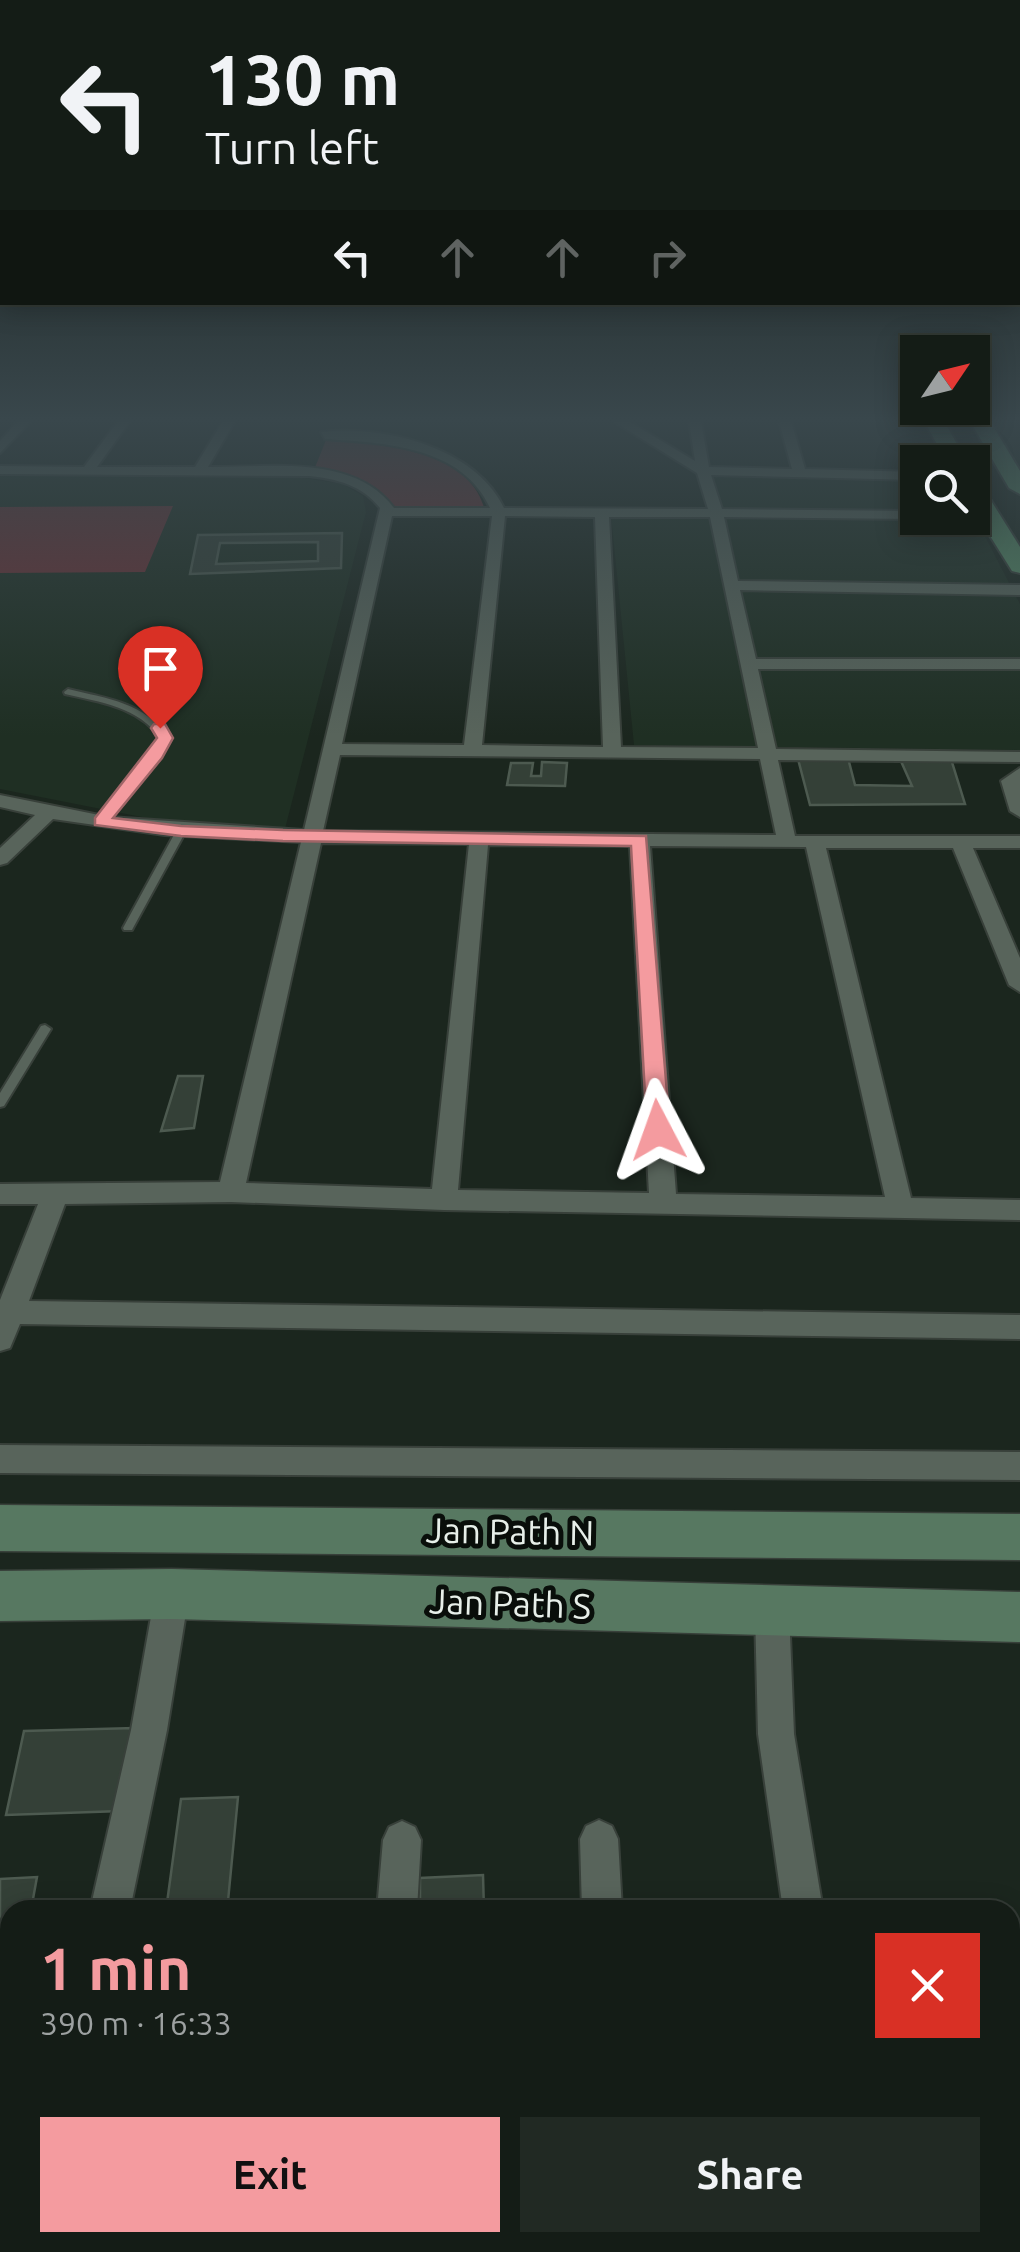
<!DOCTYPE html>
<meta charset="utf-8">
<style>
body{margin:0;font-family:Ubuntu,sans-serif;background:#212923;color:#f1f3f6;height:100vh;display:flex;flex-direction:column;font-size:38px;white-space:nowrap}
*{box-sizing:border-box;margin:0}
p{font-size:32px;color:#9da1a1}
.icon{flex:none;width:55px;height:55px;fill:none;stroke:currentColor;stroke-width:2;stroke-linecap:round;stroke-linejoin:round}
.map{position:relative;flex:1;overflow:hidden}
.details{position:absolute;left:0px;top:1900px;width:1020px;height:352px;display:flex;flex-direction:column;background:#141c16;border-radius:30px 30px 0 0;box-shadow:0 5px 25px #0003,0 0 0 2px #333a35}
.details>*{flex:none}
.hud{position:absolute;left:0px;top:0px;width:1020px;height:305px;box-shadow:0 5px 25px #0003,0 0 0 2px #333a35;background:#141c16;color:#f1f3f6;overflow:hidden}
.needle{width:65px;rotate:55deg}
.tools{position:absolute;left:900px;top:335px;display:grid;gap:20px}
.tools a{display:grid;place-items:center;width:90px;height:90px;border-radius:0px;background:#141c16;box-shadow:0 5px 25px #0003,0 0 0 2px #333a35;font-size:50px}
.pin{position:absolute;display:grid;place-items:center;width:85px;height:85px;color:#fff;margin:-102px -42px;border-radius:50% 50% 50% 0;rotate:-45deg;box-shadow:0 0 10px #0007}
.pin .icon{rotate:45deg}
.me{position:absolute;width:110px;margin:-55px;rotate:356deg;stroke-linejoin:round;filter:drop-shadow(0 0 8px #0008)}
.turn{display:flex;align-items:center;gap:35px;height:210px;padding:0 40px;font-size:45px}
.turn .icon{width:130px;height:130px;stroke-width:2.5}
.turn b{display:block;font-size:70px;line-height:85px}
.lanes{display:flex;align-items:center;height:95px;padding:0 40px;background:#0003;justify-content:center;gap:50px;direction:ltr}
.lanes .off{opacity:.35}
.round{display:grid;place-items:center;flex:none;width:105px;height:105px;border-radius:0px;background:#212923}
.overview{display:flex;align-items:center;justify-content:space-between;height:170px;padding:0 40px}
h1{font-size:60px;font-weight:600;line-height:75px;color:#f49b9f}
.cta{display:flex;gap:20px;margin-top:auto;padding:20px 40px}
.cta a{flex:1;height:115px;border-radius:0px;background:#f49b9f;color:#111;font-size:40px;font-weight:600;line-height:115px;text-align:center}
.cta a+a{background:#212923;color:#f1f3f6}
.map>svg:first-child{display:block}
.built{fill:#1f2f23}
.green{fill:#6d3035}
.building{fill:#344037;stroke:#4d5a50;stroke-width:2.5;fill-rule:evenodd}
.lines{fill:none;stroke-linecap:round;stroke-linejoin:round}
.lane-casing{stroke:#38403a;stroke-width:4}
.street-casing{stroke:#38403a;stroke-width:4}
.secondary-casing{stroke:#38403a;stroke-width:3}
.primary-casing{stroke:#38403a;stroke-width:4}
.lane{fill:#58645b;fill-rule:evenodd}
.street{fill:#58645b;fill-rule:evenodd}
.secondary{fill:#577861;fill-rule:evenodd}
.primary{fill:#568c66;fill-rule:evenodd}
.route{fill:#f49b9f;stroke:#9f6567;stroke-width:2.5}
.labels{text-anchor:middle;stroke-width:10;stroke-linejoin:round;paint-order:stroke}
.near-street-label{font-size:35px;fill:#e7efe9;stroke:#090e0a}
</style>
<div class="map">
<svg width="1020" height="2252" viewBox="0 0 1020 2252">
<rect width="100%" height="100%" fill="#1b261e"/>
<path class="built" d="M0 473 303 478 343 484 363 496 366 512 285 829 167 822 0 789Z
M712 475 917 481 918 518H972L973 513 1020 604V750L634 745 611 515 718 516Z"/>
<path class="green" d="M326 440C375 444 467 448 484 507H391C380 477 341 476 314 470Z
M173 506 145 572 0 573V507Z"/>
<path class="building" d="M342 533 341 568 190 574 198 535ZM318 542V561L216 564 220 543Z
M848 758 855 785 912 786 900 759H951L965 804 810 805 798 759Z
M542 762 567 763 565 786 507 785 511 763H533L531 776H541Z
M178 1076H203L194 1128 161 1131Z
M134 1728 121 1811 6 1815 24 1731Z
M238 1797 228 1901 167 1903 181 1799Z
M483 1875 484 1910H420V1878Z
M37 1877 31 1910H10V1939L0 1940V1879Z
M10 2002V2131L0 2132V2003Z"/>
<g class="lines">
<defs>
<path id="lane" d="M68 689C108 699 145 702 169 739L160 757 104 823H98L96 821 153 754 161 739C139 707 100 702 65 694L64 692Z
M181 828 186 831 133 928 132 930H124L123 928 176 831Z
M45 1025 51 1029 4 1106 0 1107V1093L41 1026Z"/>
<path id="street" d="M18 421H31L0 453V441Z
M118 421H130L97 467H195L223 421H235L208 467C268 468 353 453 394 508H490C462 446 385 443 325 439L321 432C384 425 475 447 504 508L708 509 697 473 613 421H628L695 461 689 421H701L709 467 792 469 779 421H791L805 469 918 472V480L711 475 722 509 918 511V518H923L918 519 724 517 738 581 1020 585V595L740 590 756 659H1020V669H758L776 749 1020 752V762L778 760 795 836H1020V848H973L1020 958V992L1009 985 953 848H826L911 1198 1020 1200V1220L444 1210 231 1202 65 1204 29 1301 1020 1315V1339L20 1324 10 1348 0 1351V1300L38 1204H0V1184L220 1182 301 842 165 835 53 819 7 863 0 865V848L35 815 0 807V795L109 817 304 830 380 508C362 485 337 479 309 476L0 474V466L84 467ZM392 516H492L464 745 342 744ZM505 516 595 517 603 747 482 745ZM609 517H710L758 748 621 747ZM340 755 760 759 776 835 323 831ZM321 843 469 844 432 1189 246 1183ZM488 845 630 846 649 1193 458 1190ZM650 846 806 847 885 1197 676 1194Z
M1020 768V817L1010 811 1001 781Z
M0 1445 1020 1452V1480L0 1473Z
M172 1578 184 1582 189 1594 167 1730 130 1910H90L131 1730 155 1594 160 1582Z
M772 1594 784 1599 789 1611 794 1734 823 1910H783L758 1734 755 1611 760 1599Z
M599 1820 612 1826 618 1839 622 1910H582L580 1839 586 1826Z
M402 1821 415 1827 421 1840 417 1910H377L383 1840 389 1827Z
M0 2167H10V2211H0Z
M1010 2200H1020V2246L1003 2242H1010Z
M15 2242H61L59 2252H13Z
M353 2242H399L398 2252H352Z
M522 2242H568V2252H522Z
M690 2242H736L737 2252H691Z
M830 2242H876L877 2252H831Z"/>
<path id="secondary" d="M0 1505 1020 1514V1560L0 1551Z
M172 1569 1020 1592V1642L172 1619 0 1621V1571Z"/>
<path id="primary" d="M924 421H944L967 462H947Z
M970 421H990L1020 471V494L1009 488Z
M972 482 980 483 1020 547V573L1012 571 972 507Z"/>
</defs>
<use href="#lane" class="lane-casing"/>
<use href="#street" class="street-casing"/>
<use href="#secondary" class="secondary-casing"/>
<use href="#primary" class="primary-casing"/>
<use href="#lane" class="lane"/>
<use href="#street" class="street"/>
<use href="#secondary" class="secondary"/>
<use href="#primary" class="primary"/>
</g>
<linearGradient id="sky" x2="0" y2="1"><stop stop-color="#0f1510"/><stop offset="0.57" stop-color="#39474c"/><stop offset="1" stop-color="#39474c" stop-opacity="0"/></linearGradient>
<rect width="1020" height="736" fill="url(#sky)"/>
<path class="route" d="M154 724H165L173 738 162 758 113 818 181 826 283 830 646 836 670 1130 667 1136H650L647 1130 631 846 283 841 181 836 95 825V818L157 738 151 728Z"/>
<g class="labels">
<g class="near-street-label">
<text transform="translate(510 1532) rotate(1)" y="12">Jan Path N</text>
<text transform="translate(510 1604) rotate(2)" y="12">Jan Path S</text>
</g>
</g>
</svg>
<div class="tools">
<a><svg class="needle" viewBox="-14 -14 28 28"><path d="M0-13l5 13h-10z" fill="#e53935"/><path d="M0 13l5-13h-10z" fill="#9da1a1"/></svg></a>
<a><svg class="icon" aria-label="search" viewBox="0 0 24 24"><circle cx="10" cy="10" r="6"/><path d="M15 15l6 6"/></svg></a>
</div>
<div class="pin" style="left:160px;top:728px;background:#d93025"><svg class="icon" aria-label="arrive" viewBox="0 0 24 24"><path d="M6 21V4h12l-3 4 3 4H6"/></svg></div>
<svg class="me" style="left:658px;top:1130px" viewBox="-20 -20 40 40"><path d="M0-17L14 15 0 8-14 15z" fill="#f49b9f" stroke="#fff" stroke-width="4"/></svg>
<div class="hud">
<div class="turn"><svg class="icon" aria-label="left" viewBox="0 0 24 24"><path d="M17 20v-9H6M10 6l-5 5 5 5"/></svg><div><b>130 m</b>Turn left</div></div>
<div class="lanes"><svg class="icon" aria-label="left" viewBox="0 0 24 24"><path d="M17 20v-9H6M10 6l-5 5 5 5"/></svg><svg class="icon off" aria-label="ahead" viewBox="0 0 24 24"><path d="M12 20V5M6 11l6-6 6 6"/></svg><svg class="icon off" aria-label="ahead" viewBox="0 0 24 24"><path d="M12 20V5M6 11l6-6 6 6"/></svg><svg class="icon off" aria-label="right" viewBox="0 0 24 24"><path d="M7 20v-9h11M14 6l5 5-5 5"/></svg></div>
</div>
<section class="details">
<div class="overview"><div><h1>1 min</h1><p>390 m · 16:33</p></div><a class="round" style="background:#d93025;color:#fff"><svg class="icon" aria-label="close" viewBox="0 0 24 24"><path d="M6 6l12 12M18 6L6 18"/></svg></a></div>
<div class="cta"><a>Exit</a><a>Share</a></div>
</section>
</div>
